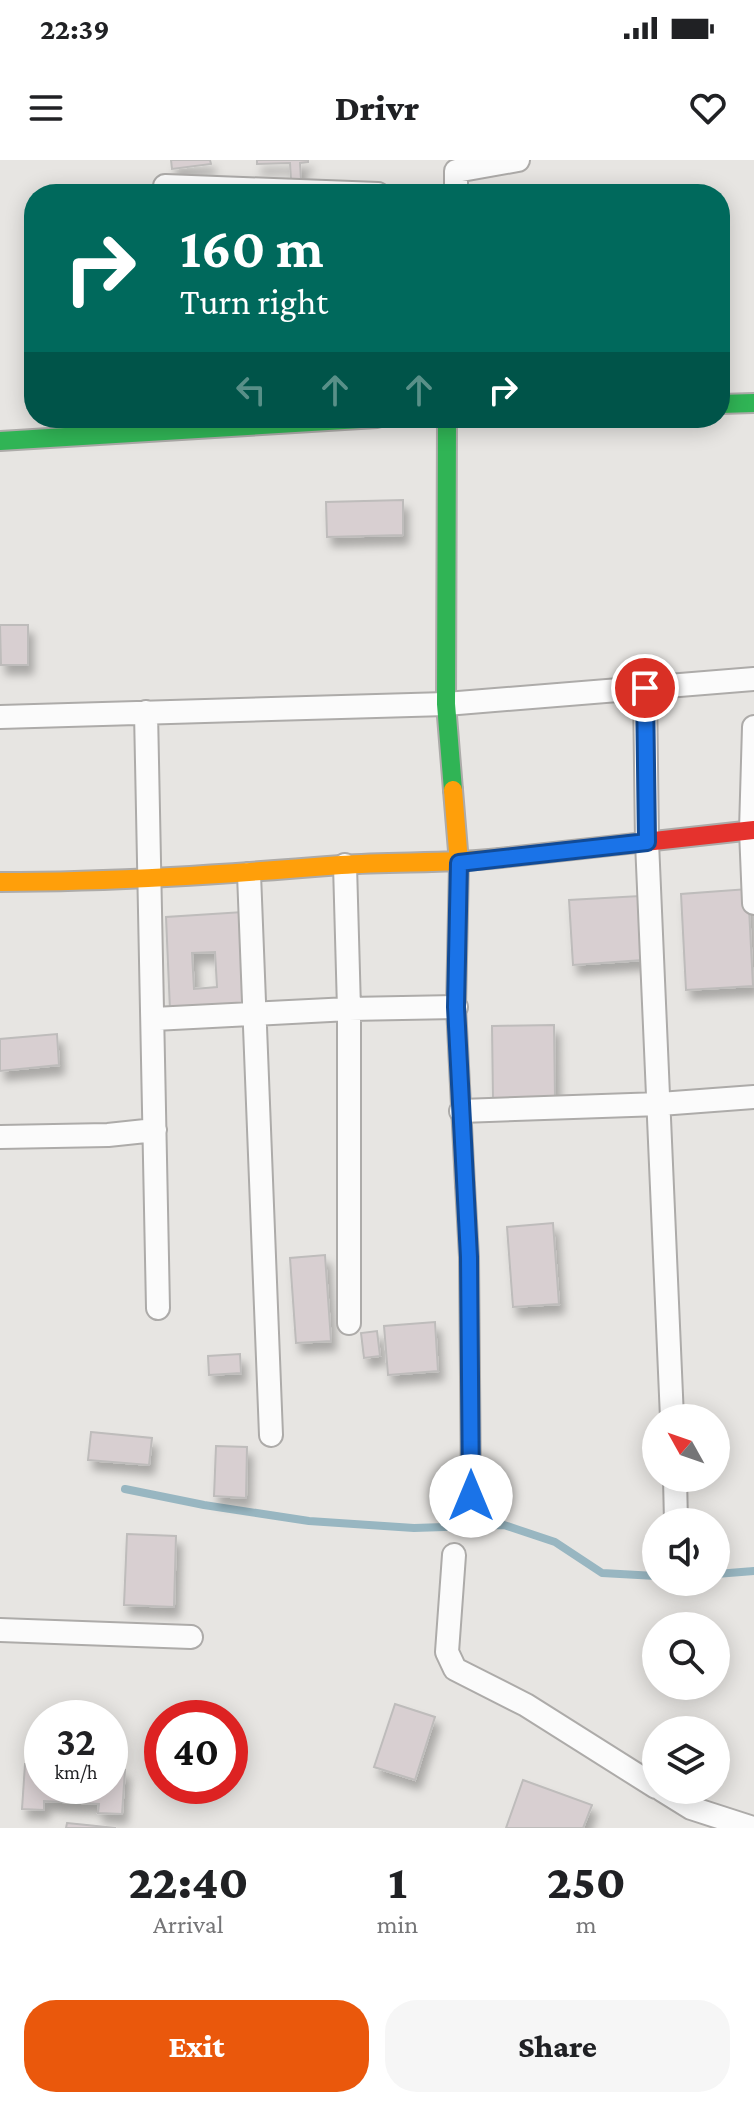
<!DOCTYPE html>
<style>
body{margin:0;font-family:"Crimson Pro",serif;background:#f6f6f6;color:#202124;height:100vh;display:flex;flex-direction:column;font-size:30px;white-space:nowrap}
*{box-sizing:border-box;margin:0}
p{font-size:26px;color:#757577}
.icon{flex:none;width:44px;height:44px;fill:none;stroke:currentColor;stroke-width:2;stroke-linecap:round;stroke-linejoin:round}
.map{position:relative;height:1668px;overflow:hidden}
.drawer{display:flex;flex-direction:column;background:#fff;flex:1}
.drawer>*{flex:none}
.hud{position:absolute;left:24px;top:24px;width:706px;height:244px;border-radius:32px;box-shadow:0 4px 20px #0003;background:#00695c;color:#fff;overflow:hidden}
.needle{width:52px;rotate:310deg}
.buttons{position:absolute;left:642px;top:1244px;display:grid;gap:16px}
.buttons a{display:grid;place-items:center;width:88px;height:88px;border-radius:50%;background:#fff;box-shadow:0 4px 20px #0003;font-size:40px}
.speed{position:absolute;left:24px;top:1540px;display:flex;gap:16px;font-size:40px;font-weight:700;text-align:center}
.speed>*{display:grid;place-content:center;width:104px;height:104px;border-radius:50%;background:#fff;box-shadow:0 4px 20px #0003;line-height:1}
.speed small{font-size:20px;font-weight:400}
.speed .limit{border:12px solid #d22;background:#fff;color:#111}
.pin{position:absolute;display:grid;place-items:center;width:68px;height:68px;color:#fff;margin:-34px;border:4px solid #fff;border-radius:50%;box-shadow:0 2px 8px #0007}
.me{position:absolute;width:88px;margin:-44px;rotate:0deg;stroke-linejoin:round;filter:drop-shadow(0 0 6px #0008)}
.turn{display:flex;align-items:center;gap:28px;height:168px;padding:0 24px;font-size:36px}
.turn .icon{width:104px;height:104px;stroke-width:2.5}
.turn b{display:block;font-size:56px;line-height:68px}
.lanes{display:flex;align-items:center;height:76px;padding:0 24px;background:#0003;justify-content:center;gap:40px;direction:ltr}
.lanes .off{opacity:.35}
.eta{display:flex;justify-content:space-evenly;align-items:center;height:136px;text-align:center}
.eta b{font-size:48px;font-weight:800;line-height:56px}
.button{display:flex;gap:16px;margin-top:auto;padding:16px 24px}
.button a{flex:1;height:92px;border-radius:32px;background:#ea580c;color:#fff;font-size:32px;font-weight:800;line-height:92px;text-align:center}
.button a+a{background:#f6f6f6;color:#202124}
.status{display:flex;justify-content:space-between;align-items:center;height:56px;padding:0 40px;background:#fff;direction:ltr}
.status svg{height:22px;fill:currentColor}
header{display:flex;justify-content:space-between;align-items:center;height:104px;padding:0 24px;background:#fff;font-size:36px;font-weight:800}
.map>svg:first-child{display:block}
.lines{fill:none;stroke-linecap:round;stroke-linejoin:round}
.stream{stroke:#98b6c1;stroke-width:8}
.building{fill:#d8cfd1;stroke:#bebcbb;stroke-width:2;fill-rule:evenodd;filter:url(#shadow)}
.street-casing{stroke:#adaba9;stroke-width:26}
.fast-casing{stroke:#adaba9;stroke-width:22}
.slow-casing{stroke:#adaba9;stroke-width:22}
.jam-casing{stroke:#adaba9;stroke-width:22}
.street{stroke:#fbfbfb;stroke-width:22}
.fast{stroke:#30b455;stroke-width:18}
.slow{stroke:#ff9f0a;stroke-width:18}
.jam{stroke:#e5322d;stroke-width:18}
.route-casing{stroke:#114b97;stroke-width:20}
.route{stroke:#1a73e8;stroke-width:14}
</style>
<div class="status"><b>22:39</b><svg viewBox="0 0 49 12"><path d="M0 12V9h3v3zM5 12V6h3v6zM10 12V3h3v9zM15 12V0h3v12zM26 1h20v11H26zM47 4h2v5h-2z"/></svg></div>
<header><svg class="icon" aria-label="menu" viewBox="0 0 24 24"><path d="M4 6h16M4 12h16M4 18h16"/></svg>Drivr<svg class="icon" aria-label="heart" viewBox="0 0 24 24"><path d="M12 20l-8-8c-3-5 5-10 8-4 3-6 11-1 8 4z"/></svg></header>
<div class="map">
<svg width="754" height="1668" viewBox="0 0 754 1668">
<defs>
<filter id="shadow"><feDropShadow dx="5" dy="9" stdDeviation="4" flood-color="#0004"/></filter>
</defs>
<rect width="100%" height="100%" fill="#e7e5e2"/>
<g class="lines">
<path class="stream" d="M125 1329 204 1345 309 1361 414 1368 504 1365 555 1382 602 1413 656 1416
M716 1414 754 1411"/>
</g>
<path class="building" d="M171 0H210L211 4 172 9Z
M257 0H308V2L300 3 301 20H291L290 3 257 4Z
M403 340V375L327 377 326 342Z
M0 465H28V505H1Z
M748 729 753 826 686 830 681 734Z
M640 736 643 800 573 805 569 740Z
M243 752 248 845 170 850 166 757ZM215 792 217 827 194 829 192 793Z
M554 865 555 939 493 940 492 866Z
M57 874 59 905 0 911V879Z
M553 1063 559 1144 513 1147 507 1067Z
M325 1095 331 1181 296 1183 290 1098Z
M435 1162 438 1211 388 1215 384 1166Z
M377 1171 380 1196 364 1198 361 1173Z
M240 1194 241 1213 209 1215 208 1196Z
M91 1272 152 1278 149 1305 88 1300Z
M216 1286 247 1287 246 1338 214 1336Z
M127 1374 176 1376 174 1447 124 1445Z
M395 1544 435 1557 415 1620 374 1607Z
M25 1604 42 1605V1626H110V1609L125 1610 122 1654 98 1653 99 1644 44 1641V1650L22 1649Z
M523 1620 592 1645 583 1668H506Z
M67 1663 116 1668H66Z"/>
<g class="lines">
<defs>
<path id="street" d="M165 26 378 34
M456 34V11L518 0
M645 528 647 682 672 1258
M146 552 158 1148
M0 557 446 544 754 519
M754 567 751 670 754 743
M345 705 349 849V1163
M249 714 271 1275
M154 859 349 849 456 847
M461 951 660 944 754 937
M0 977 108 975 155 970
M675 1318 676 1362
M454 1395 447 1492 455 1509 526 1545 656 1627
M0 1470 191 1477
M662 1630 691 1648 753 1668"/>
<path id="fast" d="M720 244 754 243
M447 258 446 544 453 630
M0 281 377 258
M465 1025 469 1097 471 1336"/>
<path id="slow" d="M453 630 459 703 456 847 465 1025
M0 722C115 722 227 714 341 705 394 701 447 704 500 698"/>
<path id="jam" d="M500 698 754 670"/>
</defs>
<use href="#street" class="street-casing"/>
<use href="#fast" class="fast-casing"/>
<use href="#slow" class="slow-casing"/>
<use href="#jam" class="jam-casing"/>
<use href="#street" class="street"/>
<use href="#fast" class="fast"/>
<use href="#slow" class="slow"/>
<use href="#jam" class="jam"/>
</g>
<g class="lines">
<defs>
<path id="route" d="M471 1336 469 1097 456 847 459 703 647 682 645 528"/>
</defs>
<use href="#route" class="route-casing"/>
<use href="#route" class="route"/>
</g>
</svg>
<div class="buttons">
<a><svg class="needle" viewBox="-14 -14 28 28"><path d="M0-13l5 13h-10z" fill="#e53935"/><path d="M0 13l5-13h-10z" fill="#757577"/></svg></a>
<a><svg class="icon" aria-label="sound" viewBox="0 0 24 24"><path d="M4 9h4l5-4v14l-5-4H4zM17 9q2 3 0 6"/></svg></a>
<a><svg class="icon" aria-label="search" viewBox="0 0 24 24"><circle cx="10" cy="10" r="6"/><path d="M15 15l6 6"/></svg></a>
<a><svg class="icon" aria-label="layers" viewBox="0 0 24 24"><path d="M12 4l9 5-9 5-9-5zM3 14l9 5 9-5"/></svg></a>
</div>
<div class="speed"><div>32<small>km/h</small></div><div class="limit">40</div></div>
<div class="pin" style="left:645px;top:528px;background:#d93025"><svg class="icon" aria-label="arrive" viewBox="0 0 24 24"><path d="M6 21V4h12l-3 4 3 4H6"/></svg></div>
<svg class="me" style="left:471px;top:1336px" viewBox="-20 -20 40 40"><circle r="19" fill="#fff"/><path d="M0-13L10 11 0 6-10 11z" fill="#1a73e8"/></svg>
<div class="hud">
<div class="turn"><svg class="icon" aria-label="right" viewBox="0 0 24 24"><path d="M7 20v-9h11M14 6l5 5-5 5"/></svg><div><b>160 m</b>Turn right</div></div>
<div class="lanes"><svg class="icon off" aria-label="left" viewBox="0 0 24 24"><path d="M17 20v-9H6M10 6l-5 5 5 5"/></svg><svg class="icon off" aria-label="ahead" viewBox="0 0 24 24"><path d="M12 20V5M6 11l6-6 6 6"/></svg><svg class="icon off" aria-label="ahead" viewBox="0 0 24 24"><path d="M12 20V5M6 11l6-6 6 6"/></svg><svg class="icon" aria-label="right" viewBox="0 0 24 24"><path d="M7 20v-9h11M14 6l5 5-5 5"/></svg></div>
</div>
</div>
<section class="drawer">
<div class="eta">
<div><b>22:40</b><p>Arrival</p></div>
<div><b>1</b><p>min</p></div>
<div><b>250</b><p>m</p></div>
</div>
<div class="button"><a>Exit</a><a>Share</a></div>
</section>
